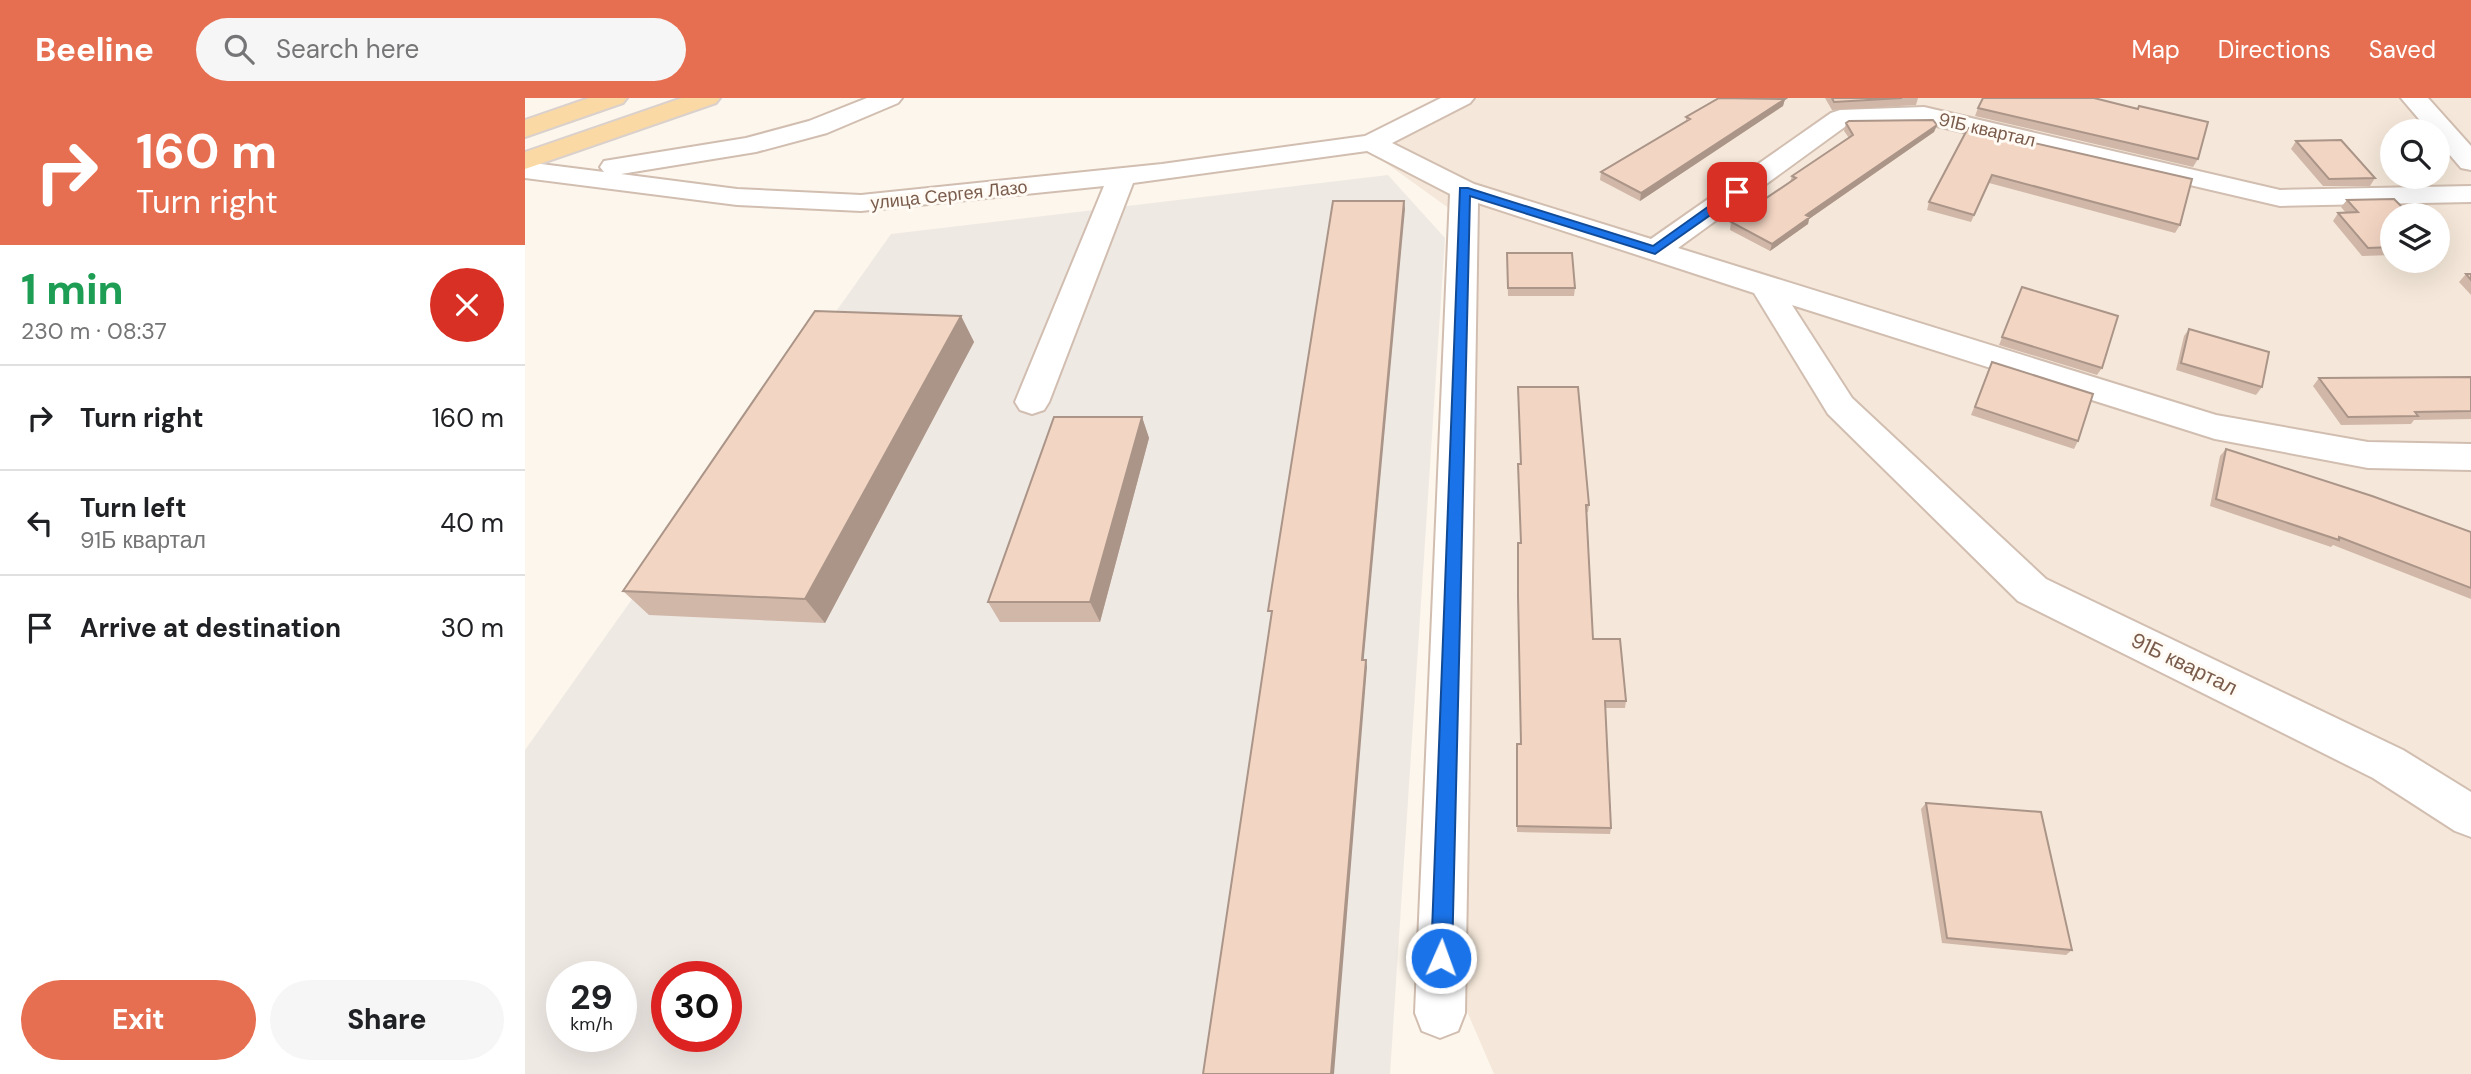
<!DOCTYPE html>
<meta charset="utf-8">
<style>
body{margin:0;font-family:"DM Sans",sans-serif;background:#f6f6f6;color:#202124;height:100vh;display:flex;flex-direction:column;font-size:26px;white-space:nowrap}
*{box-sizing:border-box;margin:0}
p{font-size:23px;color:#757577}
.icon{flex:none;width:38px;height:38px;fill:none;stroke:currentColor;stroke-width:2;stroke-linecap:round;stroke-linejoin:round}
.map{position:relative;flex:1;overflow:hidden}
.details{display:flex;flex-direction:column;background:#fff;width:525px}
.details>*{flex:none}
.banner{background:#e76f51;color:#fff;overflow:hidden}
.fabs{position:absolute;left:1855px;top:21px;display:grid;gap:14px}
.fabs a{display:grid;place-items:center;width:70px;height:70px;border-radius:50%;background:#fff;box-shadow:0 7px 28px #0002;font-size:35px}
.speed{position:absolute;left:21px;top:863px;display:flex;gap:14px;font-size:35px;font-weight:700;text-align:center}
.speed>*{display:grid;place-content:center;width:91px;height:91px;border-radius:50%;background:#fff;box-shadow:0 7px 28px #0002;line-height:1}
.speed small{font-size:18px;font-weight:400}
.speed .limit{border:10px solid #d22;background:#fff;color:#111}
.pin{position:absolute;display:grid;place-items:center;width:60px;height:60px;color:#fff;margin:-30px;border-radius:14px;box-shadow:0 4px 10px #0006}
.me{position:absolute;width:77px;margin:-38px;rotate:2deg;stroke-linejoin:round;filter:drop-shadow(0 0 5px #0008)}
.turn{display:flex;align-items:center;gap:24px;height:147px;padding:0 21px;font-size:32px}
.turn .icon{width:91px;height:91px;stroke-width:2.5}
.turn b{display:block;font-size:49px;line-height:60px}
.round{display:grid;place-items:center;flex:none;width:74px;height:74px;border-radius:37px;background:#f6f6f6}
.head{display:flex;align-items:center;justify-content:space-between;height:119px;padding:0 21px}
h1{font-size:42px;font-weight:800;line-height:52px;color:#1e9e55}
.button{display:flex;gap:14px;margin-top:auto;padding:14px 21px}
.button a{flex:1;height:80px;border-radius:42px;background:#e76f51;color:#fff;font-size:28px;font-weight:800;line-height:80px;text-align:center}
.button a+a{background:#f6f6f6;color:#202124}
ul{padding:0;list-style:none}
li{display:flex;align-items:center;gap:21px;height:105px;padding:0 21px;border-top:2px solid #e0e0e0}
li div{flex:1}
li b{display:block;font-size:26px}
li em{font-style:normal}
header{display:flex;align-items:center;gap:42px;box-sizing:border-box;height:98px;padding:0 35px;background:#e76f51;color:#fff}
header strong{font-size:33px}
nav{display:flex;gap:38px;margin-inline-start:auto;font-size:24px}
.search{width:490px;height:63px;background:#f6f6f6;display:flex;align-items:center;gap:18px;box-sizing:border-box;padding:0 24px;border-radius:38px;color:#757577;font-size:26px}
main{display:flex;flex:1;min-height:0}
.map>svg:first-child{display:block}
.residential{fill:#f5e8da;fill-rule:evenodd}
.industrial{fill:#efe9e4;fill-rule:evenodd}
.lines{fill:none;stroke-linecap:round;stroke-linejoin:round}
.minor-casing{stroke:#d1beb0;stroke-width:4}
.major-casing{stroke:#dad1cd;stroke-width:4}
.minor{fill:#fff;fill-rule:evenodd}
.major{fill:#fbd9a5;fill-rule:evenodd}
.wall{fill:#d1b7a8}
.shaded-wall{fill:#aa9588}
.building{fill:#f3d5c3;stroke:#aa9588;stroke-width:2}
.route{fill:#1a73e8;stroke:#114b97;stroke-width:2}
.labels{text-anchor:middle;stroke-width:6;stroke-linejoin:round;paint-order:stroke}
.far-street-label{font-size:18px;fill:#7a5c4d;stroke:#fffaf3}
.street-label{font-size:21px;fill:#7a5c4d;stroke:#fffaf3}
</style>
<header>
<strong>Beeline</strong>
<div class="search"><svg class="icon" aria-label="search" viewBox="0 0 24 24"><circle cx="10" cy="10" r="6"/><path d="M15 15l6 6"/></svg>Search here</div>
<nav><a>Map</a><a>Directions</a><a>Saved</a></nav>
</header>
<main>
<section class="details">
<div class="banner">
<div class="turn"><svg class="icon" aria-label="right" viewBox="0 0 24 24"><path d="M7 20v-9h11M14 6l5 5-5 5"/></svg><div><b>160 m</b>Turn right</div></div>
</div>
<div class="head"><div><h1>1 min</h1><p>230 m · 08:37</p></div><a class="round" style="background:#d93025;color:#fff"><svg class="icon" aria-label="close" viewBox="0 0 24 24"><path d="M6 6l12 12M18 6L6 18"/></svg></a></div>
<ul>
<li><svg class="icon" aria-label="right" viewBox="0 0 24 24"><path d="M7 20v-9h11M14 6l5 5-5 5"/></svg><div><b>Turn right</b></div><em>160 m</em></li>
<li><svg class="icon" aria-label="left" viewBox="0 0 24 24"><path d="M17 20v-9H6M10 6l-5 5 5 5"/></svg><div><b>Turn left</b><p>91Б квартал</p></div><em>40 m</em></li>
<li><svg class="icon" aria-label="arrive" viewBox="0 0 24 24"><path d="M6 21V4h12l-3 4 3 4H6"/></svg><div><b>Arrive at destination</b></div><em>30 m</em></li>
</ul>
<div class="button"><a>Exit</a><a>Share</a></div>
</section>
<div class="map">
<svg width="1946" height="976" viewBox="0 0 1946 976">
<rect width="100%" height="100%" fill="#fdf6ec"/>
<path class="residential" d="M950 0H1946V976H969L932 890 950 129 847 55ZM1867 33H1913V79H1867ZM1867 117H1913V163H1867Z"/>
<path class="industrial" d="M863 77 920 140 865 976H0V652L366 136ZM37 878H96V938H37ZM142 878H201V938H142Z"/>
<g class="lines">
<defs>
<path id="minor" d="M342 0H377L373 5 302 35 231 54 96 76 212 91 336 97 637 66 840 38 916 0H949L945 5 867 45 949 86 1126 141 1306 15 1315 12 1399 9 1755 92 1946 88V104L1755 108 1399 25 1321 28 1153 150 1691 317 1843 344 1946 346V372L1843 370 1690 341 1267 207 1327 300 1521 481 1878 652 1946 694V739L1930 733 1848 680 1493 503 1303 316 1229 195 953 105 940 915 933 933 915 940 897 933 890 915 925 96 842 53 608 85 524 304 519 312 507 316 495 312 490 304 579 88 336 113 212 107 0 80V64L79 74 75 69 79 63 221 40 284 23Z
M1876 0H1903L1946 48V72L1936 70 1913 43V33H1904Z"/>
<path id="major" d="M64 0H102L98 5 0 39V22Z
M157 0H195L191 5 0 71V54Z"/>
</defs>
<use href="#minor" class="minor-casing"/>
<use href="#major" class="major-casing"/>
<use href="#minor" class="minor"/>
<use href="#major" class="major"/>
</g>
<path class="wall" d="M1300 0H1393L1391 7 1307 12Z
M1260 1 1258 8 1115 103 1075 82 1076 74 1161 23V19Z
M1453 10 1673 61 1668 69 1450 18Z
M1321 25 1412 27 1409 34 1284 121 1283 126 1245 153 1205 132 1206 124 1265 84 1267 78 1324 40 1319 33Z
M1443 30 1655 127 1650 135 1464 85 1446 124 1402 112 1404 104Z
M1771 43 1850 80 1845 88H1798L1766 51Z
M1822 102 1867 117V157L1837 158 1808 123 1813 115H1821L1816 109Z
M982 155 1050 190 1049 198H983Z
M1941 176H1946V197L1934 184Z
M1497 189 1577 270 1572 277 1474 247Z
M436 218 449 244 300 525 124 517 98 493Z
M1664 231 1737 289 1731 297 1651 272 1659 238Z
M1467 264 1553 343 1549 351 1446 317Z
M1946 279V321L1889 322 1886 326 1816 327 1788 288 1794 280Z
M617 319 624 340 575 524H475L463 504Z
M1701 351 1946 434V501L1808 447 1806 449 1685 408 1695 358Z
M996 366 1064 407 1063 414H1062L1068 541 1101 603 1100 610H1080L1086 730 1085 736 992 734V646H996Z
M1401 705 1547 852 1541 857 1417 845 1396 711Z"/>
<path class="shaded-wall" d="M1260 1 1258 8 1115 103 1116 95Z
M1412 27 1409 34 1284 121 1283 126 1245 153 1247 146 1281 117Z
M879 103 880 111 838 569 837 562Z
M436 218 449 244 300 525 280 501Z
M617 319 624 340 575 524 565 504Z
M841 562 842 569 809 976H806Z"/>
<path class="building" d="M1194 0 1260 1 1116 95 1076 74 1165 21 1161 19Z
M1307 0H1377L1309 4Z
M1458 0H1569L1613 11 1614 8 1683 24 1673 61 1453 10Z
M1408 22 1412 27 1281 117 1285 119 1247 146 1206 124 1271 80 1267 78 1328 37 1321 25 1324 23Z
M1443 30 1667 81 1655 127 1467 77 1449 117 1404 104Z
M1816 42 1850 80 1804 81 1771 43Z
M1869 101 1885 117H1867V149L1843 150 1813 115 1833 114 1822 102Z
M808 103H879L837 562H841L806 976H678L747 513H743Z
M982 155H1047L1050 190H983Z
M1941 176H1946V182Z
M1497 189 1593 218 1577 270 1477 239Z
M290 213 436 218 280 501 98 493Z
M1664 231 1744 254 1737 289 1656 265Z
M1467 264 1568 296 1553 343 1450 309Z
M1946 279V313L1890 314 1893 318 1823 319 1794 280Z
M993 289H1053L1064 407H1061L1068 541H1095L1101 603H1080L1086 730 992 728V646H996L993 498V445H996L993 366H996Z
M529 319H617L565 504H463Z
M1701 351 1847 398 1946 434V490L1814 439V442L1691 401Z
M1401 705 1516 714 1547 852 1422 840Z"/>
<path class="route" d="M935 90H943L1128 148 1208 91 1218 94 1130 156 945 98 927 860 924 867 916 870 909 867 906 860Z"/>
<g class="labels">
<g class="far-street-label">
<text transform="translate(1462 32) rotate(13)" y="6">91Б квартал</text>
<text transform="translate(424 97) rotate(-6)" y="6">улица Сергея Лазо</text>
</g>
<g class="street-label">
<text transform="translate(1659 566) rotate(26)" y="7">91Б квартал</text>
</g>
</g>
</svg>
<div class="fabs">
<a><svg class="icon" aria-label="search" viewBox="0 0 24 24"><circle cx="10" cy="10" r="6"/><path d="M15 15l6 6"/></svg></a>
<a><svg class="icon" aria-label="layers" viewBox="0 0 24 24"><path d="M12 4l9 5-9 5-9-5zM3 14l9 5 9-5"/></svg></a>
</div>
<div class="speed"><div>29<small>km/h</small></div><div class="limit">30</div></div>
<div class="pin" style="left:1212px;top:94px;background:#d93025"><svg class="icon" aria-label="arrive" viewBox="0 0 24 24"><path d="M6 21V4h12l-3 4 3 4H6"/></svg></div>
<svg class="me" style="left:916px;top:860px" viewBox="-20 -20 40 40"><circle r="17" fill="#1a73e8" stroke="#fff" stroke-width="3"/><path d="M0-11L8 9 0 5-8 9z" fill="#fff"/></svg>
</div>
</main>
